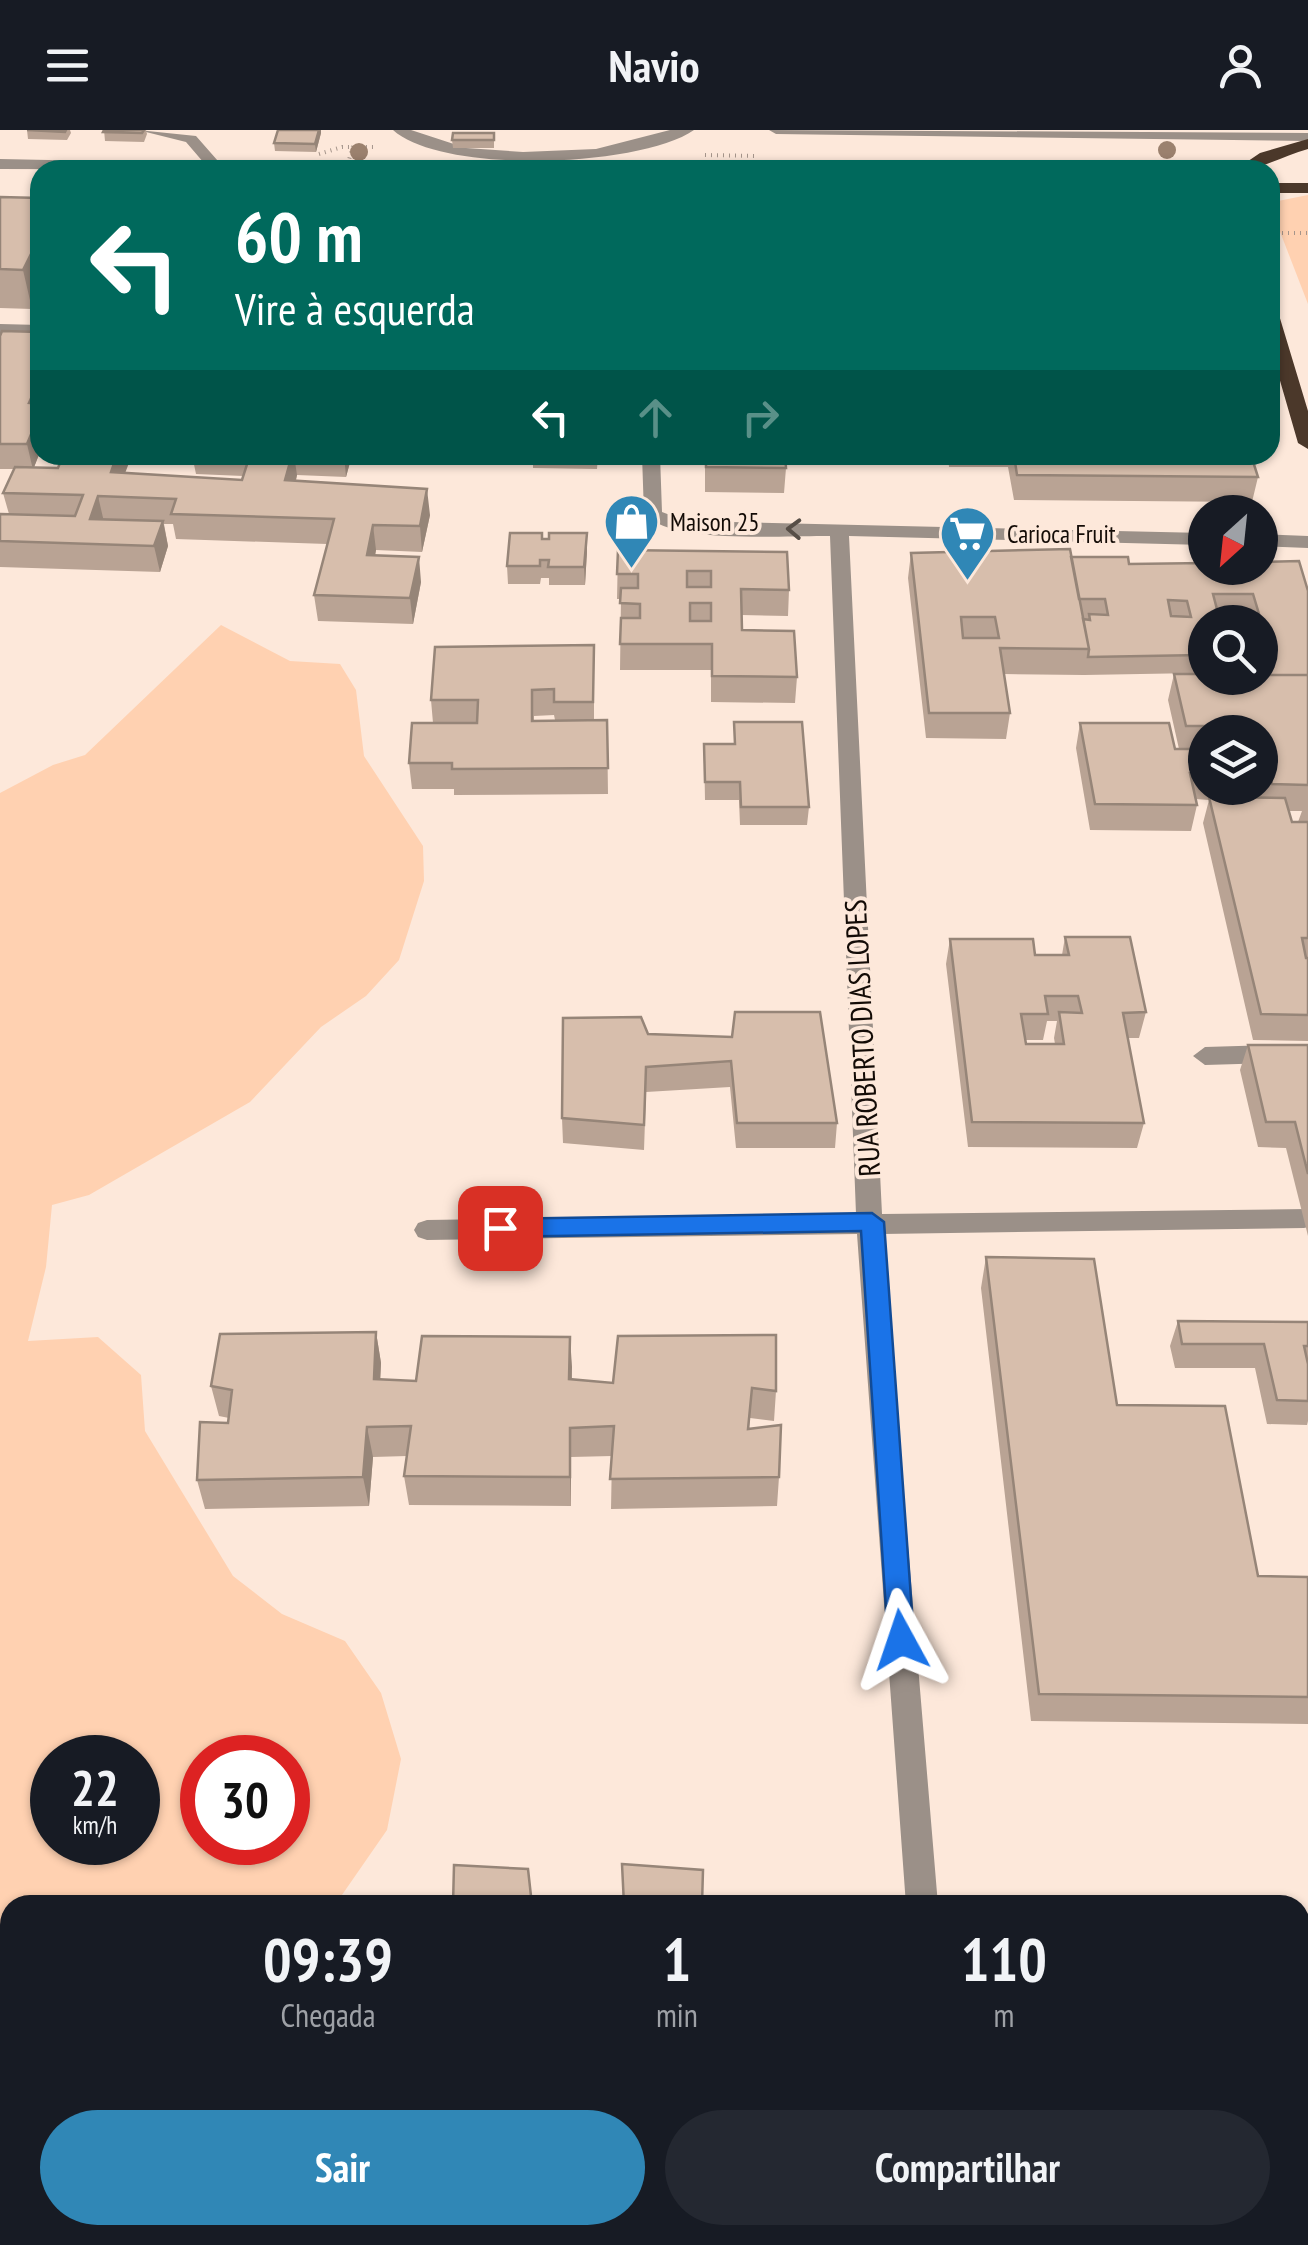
<!DOCTYPE html>
<html lang="pt">
<meta charset="utf-8">
<style>
body{margin:0;font-family:"PT Sans Narrow",sans-serif;background:#242831;color:#f1f3f6;height:100vh;display:flex;flex-direction:column;font-size:38px;white-space:nowrap}
*{box-sizing:border-box;margin:0}
p{font-size:32px;color:#9ea1a6}
.icon{flex:none;width:55px;height:55px;fill:none;stroke:currentColor;stroke-width:2;stroke-linecap:round;stroke-linejoin:round}
.map{position:relative;flex:1;overflow:hidden}
.details{position:absolute;left:0px;top:1765px;width:1310px;height:350px;display:flex;flex-direction:column;background:#171b24;border-radius:30px 30px 0 0;box-shadow:0 2px 8px #0004}
.details>*{flex:none}
.hud{position:absolute;left:30px;top:30px;width:1250px;height:305px;border-radius:30px;box-shadow:0 2px 8px #0004;background:#00695c;color:#fff;overflow:hidden}
.needle{width:65px;rotate:207deg}
.controls{position:absolute;left:1188px;top:365px;display:grid;gap:20px}
.controls a{display:grid;place-items:center;width:90px;height:90px;border-radius:50%;background:#171b24;box-shadow:0 2px 8px #0004;font-size:50px}
.speed{position:absolute;left:30px;top:1605px;display:flex;gap:20px;font-size:50px;font-weight:700;text-align:center}
.speed>*{display:grid;place-content:center;width:130px;height:130px;border-radius:50%;background:#171b24;box-shadow:0 2px 8px #0004;line-height:1}
.speed small{font-size:25px;font-weight:400}
.speed .limit{border:15px solid #d22;background:#fff;color:#111}
.pin{position:absolute;display:grid;place-items:center;width:85px;height:85px;color:#fff;margin:-42px;border-radius:20px;box-shadow:0 5px 15px #0006}
.me{position:absolute;width:110px;margin:-55px;rotate:355deg;stroke-linejoin:round;filter:drop-shadow(0 0 8px #0008)}
.turn{display:flex;align-items:center;gap:35px;height:210px;padding:0 40px;font-size:45px}
.turn .icon{width:130px;height:130px;stroke-width:2.5}
.turn b{display:block;font-size:70px;line-height:85px}
.lanes{display:flex;align-items:center;height:95px;padding:0 40px;background:#0003;justify-content:center;gap:50px;direction:ltr}
.lanes .off{opacity:.35}
.eta{display:flex;justify-content:space-evenly;align-items:center;height:170px;text-align:center}
.eta b{font-size:60px;font-weight:700;line-height:70px}
.button{display:flex;gap:20px;margin-top:auto;padding:20px 40px}
.button a{flex:1;height:115px;border-radius:60px;background:#3087b6;color:#fff;font-size:40px;font-weight:700;line-height:115px;text-align:center}
.button a+a{background:#242831;color:#f1f3f6}
header{display:flex;justify-content:space-between;align-items:center;height:130px;padding:0 40px;background:#171b24;font-size:45px;font-weight:700}
.map>svg:first-child{display:block}
.green{fill:#ffd1b1;fill-rule:evenodd}
.lines{fill:none;stroke-linecap:round;stroke-linejoin:round}
.path{stroke:#a5958b;stroke-width:4;stroke-dasharray:1 5;stroke-linecap:butt}
.service{fill:#9b9088;fill-rule:evenodd}
.minor{fill:#9b9088;fill-rule:evenodd}
.tertiary{fill:#9b9088;fill-rule:evenodd}
.trunk{fill:#4b382a;fill-rule:evenodd}
.tree{fill:#9b816e}
.wall{fill:#b9a394;fill-rule:evenodd}
.shaded-wall{fill:#968578}
.building{fill:#d7beac;stroke:#968578;stroke-width:2.5;fill-rule:evenodd}
.oneway{stroke:#574e47}
.route{fill:#1a73e8;stroke:#114b97;stroke-width:2.5}
.labels{text-anchor:middle;stroke-width:8;stroke-linejoin:round;paint-order:stroke}
.far-poi-label{font-size:25px;fill:#130b06;stroke:#fde8da;text-anchor:start}
.street-label{font-size:30px;fill:#130b06;stroke:#fde8da}
</style>
<header><svg class="icon" aria-label="menu" viewBox="0 0 24 24"><path d="M4 6h16M4 12h16M4 18h16"/></svg>Navio<svg class="icon" aria-label="person" viewBox="0 0 24 24"><circle cx="12" cy="8" r="4"/><path d="M4 21q1-7 8-7t8 7"/></svg></header>
<div class="map">
<svg width="1308" height="2115" viewBox="0 0 1308 2115">
<rect width="100%" height="100%" fill="#fde8da"/>
<path class="green" d="M1308 65V174L1272 81 1278 71Z
M221 495 290 531 340 534 356 560 364 626 423 716 424 751 399 830 366 866 321 897 250 972 89 1065 52 1075 46 1137 28 1211 98 1207 141 1245 145 1301 233 1446 282 1484 345 1511 381 1563 401 1629 387 1700 335 1775H10V2105H314L321 2115H0V663L53 635 85 625ZM52 1628H138V1712H52ZM202 1628H288V1712H202Z"/>
<g class="lines">
<path class="path" d="M319 24 342 17H375
M705 25 758 26
M346 40 353 16
M1270 103H1308"/>
<path class="service" d="M138 0 196 6 225 39 210 40 186 12Z
M393 0H411L466 18 523 22 596 19 670 0H694C641 37 443 45 393 0Z
M1308 914V932L1205 935 1193 926 1205 917Z"/>
<path class="minor" d="M0 194 40 195V205L0 204Z
M642 325H660L662 382 686 391 1205 403V415L849 406 882 1084 1308 1079V1097L1304 1098 882 1104 938 1775H906L857 1104 427 1110 418 1107 414 1100 418 1093 427 1090 856 1084 830 406C786 405 672 415 644 384Z
M1260 404 1308 406V418L1260 416Z"/>
<path class="tertiary" d="M769 0 1308 3V11L776 4Z
M0 29 293 35 301 40 0 39Z"/>
<path class="trunk" d="M1308 9V19C1283 26 1260 40 1235 40L1260 23Z
M1270 53H1308V63H1270Z
M1270 180 1279 185 1308 281V319L1298 313 1270 216Z"/>
</g>
<g class="tree">
<circle cx="1167" cy="20" r="9"/>
<circle cx="359" cy="22" r="9"/>
</g>
<path class="wall" d="M27 0H70L71 3 67 10 28 9Z
M104 0H146L147 4 144 12 105 11Z
M321 3 316 22 275 21 274 13Z
M494 3V18H453L452 10Z
M0 67 40 68V170H37L32 179 0 178Z
M40 202V322L34 337 242 350 243 346 196 344 192 325H352L346 347 297 345 296 351 430 385 422 422 376 420 375 426 421 452 413 494 318 491 314 465 327 414 176 409 173 394H164L168 416 160 442 0 437V384H9L3 363 14 339H0V206Z
M533 325H598L597 339 533 338Z
M705 325 786 338 784 363 705 362Z
M948 325H1251L1258 347 1252 372 1014 370 1008 337H949Z
M542 409 587 421 585 455H549V448H541L540 454H508L507 436Z
M618 420 789 460 788 486 742 485V500L797 547 795 573 711 572V540H620L621 469H617Z
M911 423 1071 427 1308 461V911L1253 910 1203 693 1209 670 1196 669 1197 675 1191 701 1090 700 1076 618 1080 593 1179 619 1168 570 1174 544H1197V543L1084 545 1004 544 1010 583 1006 609 926 608 908 448ZM1218 482H1249V484L1218 483ZM1205 492H1260V548L1201 525 1200 520H1205ZM1205 602H1260V658H1205ZM1289 681H1302L1298 692H1292Z
M594 541V590H607L608 664 454 665V659H412L409 633 433 593 431 570ZM554 585 555 590 534 591V586Z
M734 592 809 677 807 695H740L739 670H705L704 614H734Z
M1065 807 1146 882 1139 908H1128L1144 993 1137 1018 968 1017 946 834 950 809 1035 825H1062ZM1047 891H1057L1054 908 1055 914H1026L1025 910H1043Z
M648 904 732 907 837 993 835 1018H736L730 957 646 962 644 1020 563 1013 562 988Z
M1248 915H1308V1106L1286 1018 1258 1017 1240 940Z
M986 1127 1117 1275 1258 1446 1308 1447V1594L1031 1591 981 1158Z
M1178 1191 1308 1192V1291L1307 1295 1267 1294 1255 1238H1175L1170 1216Z
M376 1202 381 1233 380 1249 416 1251 570 1207 572 1250 613 1253 618 1206 776 1261 774 1291 750 1288 749 1299 779 1347 777 1376 611 1379 612 1326 571 1327V1376L409 1375 404 1346 407 1326 373 1327 369 1376 205 1379 197 1350 228 1293 229 1288 219 1286 211 1256Z"/>
<path class="shaded-wall" d="M319 0H321V3L316 22 315 14Z
M40 106V153H33L37 170 32 179 23 140Z
M40 248V322L33 340 27 314 29 273Z
M117 325H132L116 367 111 342Z
M292 325H294L297 345 289 376 285 350Z
M344 325H352L346 347Z
M427 359 430 385 422 422 420 396Z
M98 366 104 392 90 389Z
M163 391 168 416 160 442 154 416Z
M373 395 376 420 370 451 367 425Z
M587 403V421L585 455 584 437Z
M419 427 421 452 413 494 410 468Z
M376 1202 381 1233 379 1279 374 1249Z
M570 1207 572 1237 571 1279 569 1249Z
M367 1297 373 1327 369 1376 363 1347Z
M570 1298 571 1327V1376L570 1347Z"/>
<path class="building" d="M27 0H66L65 2Z
M104 0H144L142 3 103 2Z
M278 0H319L315 14 274 13Z
M453 3H494V10H452Z
M0 67 40 68V106L23 140 0 139Z
M40 138V153H33Z
M2 201 40 202V248L29 273 40 274V283L27 314H0V206Z
M63 325H117L111 342 242 350 250 325H292L285 350 427 359 420 396 373 395 367 425 419 427 410 468 314 465 334 389 171 384 176 369 98 366 90 389 163 391 154 416 0 411V384L75 386 83 365 3 363 15 337 58 338Z
M706 325H785L786 338 706 337Z
M1014 325H1251L1258 347 1017 345Z
M510 403H542V409H549V403H587L584 437H548L549 430H540V436H507Z
M1070 419 1089 519 1000 518 1010 583H929L911 423ZM961 487H995L999 508H963Z
M618 420 787 422 789 460 741 459 742 500 794 501 797 547 712 546V514H620L621 488H640V474L620 473 621 458H638V444H617ZM687 441H711V457H687ZM690 473H711V491H690Z
M1071 427H1128L1129 434 1205 433V438H1260V432L1299 431 1308 461V545H1260V492H1205V501H1195L1201 525 1088 527 1089 519 1083 489 1090 490 1089 484 1108 485 1105 469H1079ZM1213 464H1253L1259 484 1218 483ZM1168 470 1187 471 1191 487 1171 486Z
M594 515 593 572H554V559L532 560V591L607 590 608 638 452 639V633H409L412 593H477L478 570H431L435 517Z
M1201 525H1205V541Z
M1174 544H1205V548H1260V545H1308V655L1272 654 1269 644H1260V602H1250L1248 596H1186Z
M734 592H802L809 677H741L740 652H705L704 614H735Z
M1080 593H1169L1175 619H1205V644L1190 643 1197 675 1095 674Z
M1209 667 1285 668 1292 692H1308V808H1302L1306 828H1308V885L1261 884Z
M1065 807H1130L1146 882 1123 883 1144 993 972 992 950 809H1033L1035 825H1069ZM1045 866H1078L1082 883 1059 882 1064 914H1026L1021 884H1048Z
M735 882H820L837 993H737L731 931 646 937 644 995 562 988 563 888 641 887 648 904 732 907Z
M1248 915H1308V1044L1295 992H1266Z
M986 1127 1094 1129 1117 1275 1225 1276 1258 1446 1308 1447V1567L1039 1564Z
M1178 1191 1308 1192V1216H1304L1308 1234V1271L1277 1270 1264 1214H1182Z
M376 1202 374 1249 416 1251 422 1206 570 1207 569 1249 613 1253 618 1206 776 1205V1261L752 1258 748 1299 781 1295 779 1347 610 1349 614 1296 570 1298V1347L404 1346 411 1296 367 1297 363 1347 197 1350 200 1292 228 1293 232 1260 211 1256 220 1204Z
M622 1734 703 1740 702 1775H624Z
M454 1735 528 1739 532 1775H453Z"/>
<defs><path id="oneway-chevron" d="M-2-3.5L2.5 0L-2 3.5" fill="none" stroke-width="1.6" stroke-linecap="round" stroke-linejoin="round" transform="scale(2.5)"/></defs>
<use class="oneway" href="#oneway-chevron" transform="translate(794 399) rotate(-178)"/>
<path class="route" d="M872 1083 884 1092 914 1510 910 1519 901 1522 892 1519 888 1510 861 1101 500 1107 489 1098 500 1089Z"/>
<defs>
<symbol id="shop-pin" viewBox="-11 -11 22 30"><path d="M0 17L-7.5 6A9.5 9.5 0 1 1 7.5 6Z" fill="#3087b6" stroke="#fde8da"/><path d="M-5-2.5h2.3a2.7 3.5 0 0 1 5.4 0H5L5.5 6h-11ZM-1.5-2.5h3a1.5 2.3 0 0 0-3 0Z" fill="#fff"/></symbol>
<symbol id="supermarket-pin" viewBox="-11 -11 22 30"><path d="M0 17L-7.5 6A9.5 9.5 0 1 1 7.5 6Z" fill="#3087b6" stroke="#fde8da"/><path d="M-6-5.5h2.5l.6 2H6L4.5 2H-2.5L-4.4-4H-6ZM-1.5 3.2a1.3 1.3 0 1 0 .1 0ZM3 3.2a1.3 1.3 0 1 0 .1 0Z" fill="#fff"/></symbol>
</defs>
<g fill-rule="evenodd">
<use href="#shop-pin" x="600" y="360" width="63" height="86"/>
<use href="#supermarket-pin" x="936" y="372" width="63" height="86"/>
</g>
<g class="labels">
<g class="far-poi-label">
<text x="670" y="401">Maison 25</text>
<text x="1007" y="413">Carioca Fruit</text>
</g>
<g class="street-label">
<text transform="translate(863 908) rotate(-93)" y="10">RUA ROBERTO DIAS LOPES</text>
</g>
</g>
</svg>
<div class="controls">
<a><svg class="needle" viewBox="-14 -14 28 28"><path d="M0-13l5 13h-10z" fill="#e53935"/><path d="M0 13l5-13h-10z" fill="#9ea1a6"/></svg></a>
<a><svg class="icon" aria-label="search" viewBox="0 0 24 24"><circle cx="10" cy="10" r="6"/><path d="M15 15l6 6"/></svg></a>
<a><svg class="icon" aria-label="layers" viewBox="0 0 24 24"><path d="M12 4l9 5-9 5-9-5zM3 14l9 5 9-5"/></svg></a>
</div>
<div class="speed"><div>22<small>km/h</small></div><div class="limit">30</div></div>
<div class="pin" style="left:500px;top:1098px;background:#d93025"><svg class="icon" aria-label="arrive" viewBox="0 0 24 24"><path d="M6 21V4h12l-3 4 3 4H6"/></svg></div>
<svg class="me" style="left:901px;top:1510px" viewBox="-20 -20 40 40"><path d="M0-17L14 15 0 8-14 15z" fill="#1a73e8" stroke="#fff" stroke-width="4"/></svg>
<div class="hud">
<div class="turn"><svg class="icon" aria-label="left" viewBox="0 0 24 24"><path d="M17 20v-9H6M10 6l-5 5 5 5"/></svg><div><b>60 m</b>Vire à esquerda</div></div>
<div class="lanes"><svg class="icon" aria-label="left" viewBox="0 0 24 24"><path d="M17 20v-9H6M10 6l-5 5 5 5"/></svg><svg class="icon off" aria-label="ahead" viewBox="0 0 24 24"><path d="M12 20V5M6 11l6-6 6 6"/></svg><svg class="icon off" aria-label="right" viewBox="0 0 24 24"><path d="M7 20v-9h11M14 6l5 5-5 5"/></svg></div>
</div>
<section class="details">
<div class="eta">
<div><b>09:39</b><p>Chegada</p></div>
<div><b>1</b><p>min</p></div>
<div><b>110</b><p>m</p></div>
</div>
<div class="button"><a>Sair</a><a>Compartilhar</a></div>
</section>
</div>
